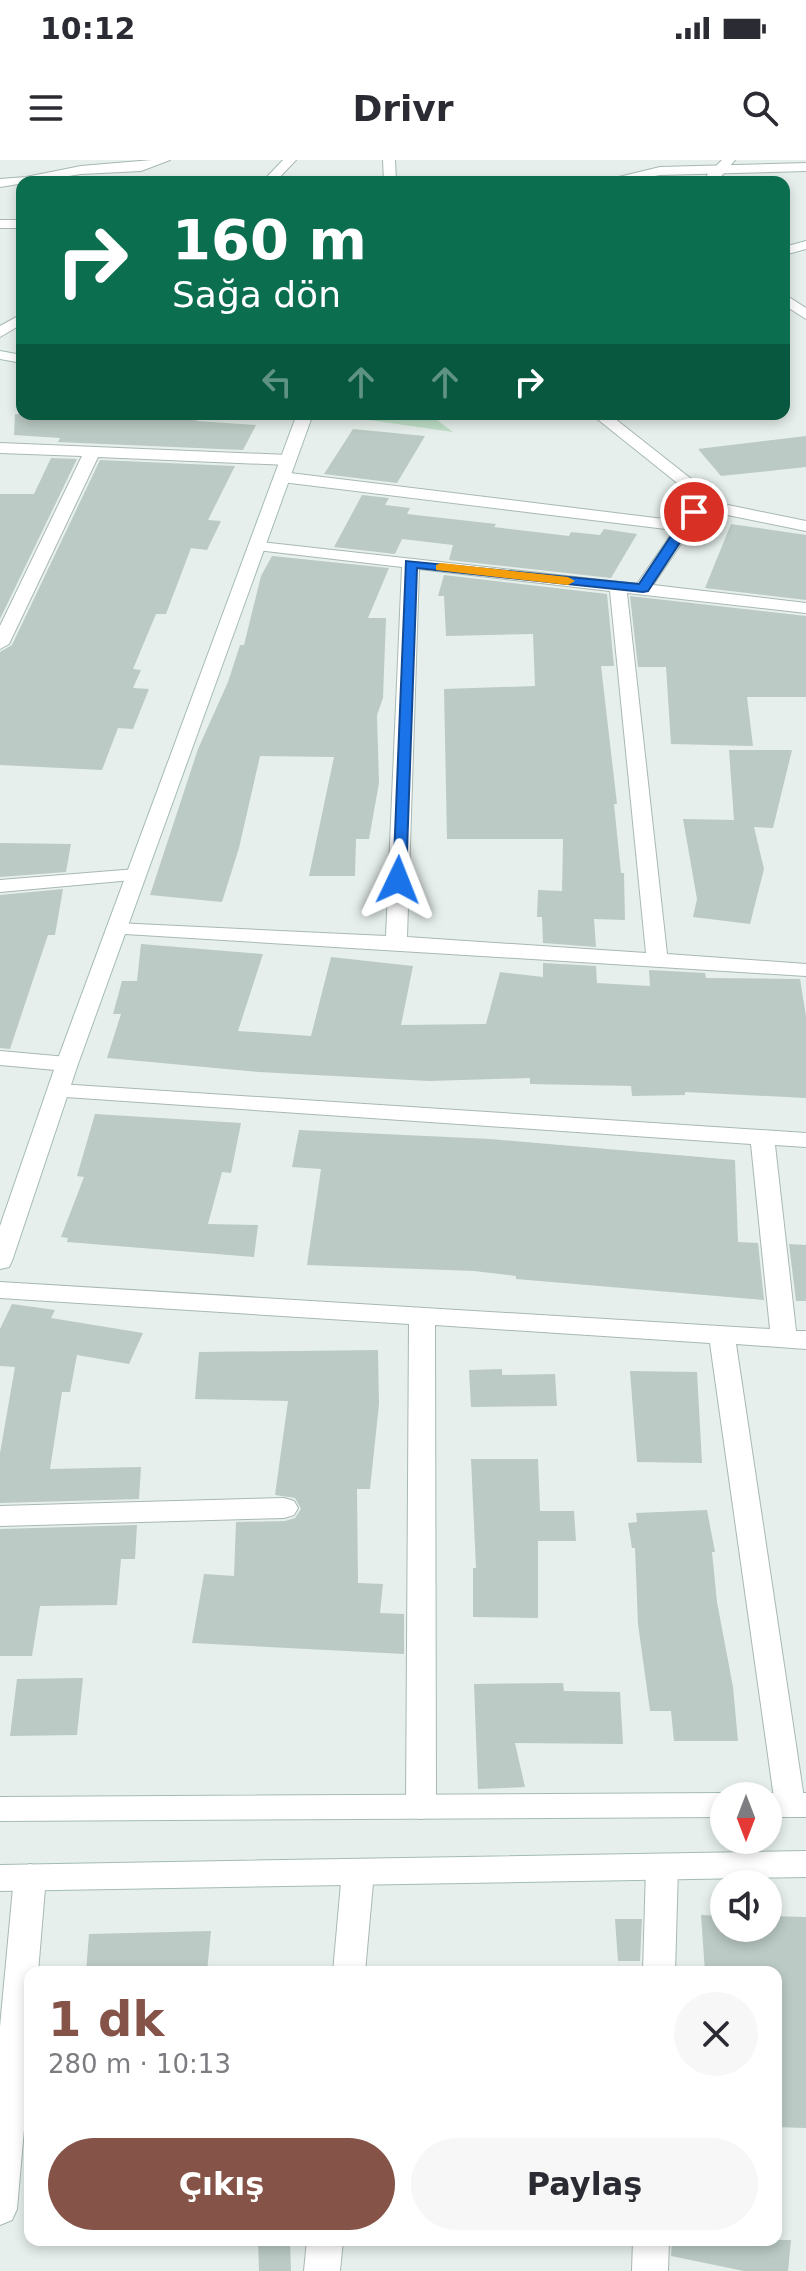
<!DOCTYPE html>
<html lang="tr">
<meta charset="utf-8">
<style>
body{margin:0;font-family:"DejaVu Sans",sans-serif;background:#f7f7f7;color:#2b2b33;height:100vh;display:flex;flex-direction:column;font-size:30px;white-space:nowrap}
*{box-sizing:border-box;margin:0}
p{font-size:26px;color:#7c7c81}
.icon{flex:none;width:44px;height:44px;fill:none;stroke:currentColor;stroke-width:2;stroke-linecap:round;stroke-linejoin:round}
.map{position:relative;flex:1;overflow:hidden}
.panel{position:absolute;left:24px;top:1806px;width:758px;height:280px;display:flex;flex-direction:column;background:#fff;border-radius:16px;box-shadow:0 4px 12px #0003}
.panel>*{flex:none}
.top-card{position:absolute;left:16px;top:16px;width:774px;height:244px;border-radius:16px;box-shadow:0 4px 12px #0003;background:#0b6e4f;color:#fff;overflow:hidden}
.needle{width:52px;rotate:180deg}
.tools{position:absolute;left:710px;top:1622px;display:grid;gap:16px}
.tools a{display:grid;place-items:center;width:72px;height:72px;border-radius:50%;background:#fff;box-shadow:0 4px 12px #0003;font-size:40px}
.pin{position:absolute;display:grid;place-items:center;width:68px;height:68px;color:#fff;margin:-34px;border:4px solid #fff;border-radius:50%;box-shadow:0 2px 8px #0007}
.me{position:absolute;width:88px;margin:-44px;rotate:2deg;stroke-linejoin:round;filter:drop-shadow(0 0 6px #0008)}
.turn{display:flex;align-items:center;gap:28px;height:168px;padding:0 24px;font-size:36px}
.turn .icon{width:104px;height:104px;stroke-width:2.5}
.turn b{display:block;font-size:56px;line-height:68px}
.lanes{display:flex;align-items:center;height:76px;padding:0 24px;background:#0003;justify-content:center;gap:40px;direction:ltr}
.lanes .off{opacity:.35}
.round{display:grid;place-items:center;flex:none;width:84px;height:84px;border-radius:42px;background:#f7f7f7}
.head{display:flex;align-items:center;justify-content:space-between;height:136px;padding:0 24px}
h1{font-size:48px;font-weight:700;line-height:60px;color:#855347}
.button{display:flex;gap:16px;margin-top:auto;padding:16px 24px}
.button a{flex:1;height:92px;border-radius:48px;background:#855347;color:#fff;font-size:32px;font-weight:700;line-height:92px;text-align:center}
.button a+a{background:#f7f7f7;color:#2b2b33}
.status{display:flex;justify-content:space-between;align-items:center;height:56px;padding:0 40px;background:#fff;direction:ltr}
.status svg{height:22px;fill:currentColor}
header{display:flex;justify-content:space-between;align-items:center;height:104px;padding:0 24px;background:#fff;font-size:36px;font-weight:700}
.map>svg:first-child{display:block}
.green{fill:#bfe0c8}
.building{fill:#bbcac4}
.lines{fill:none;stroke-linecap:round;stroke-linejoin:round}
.street-casing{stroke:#a8b8b2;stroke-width:2}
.secondary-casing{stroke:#a4bbb3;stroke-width:2}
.street{fill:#fff;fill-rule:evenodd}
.secondary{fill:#fff;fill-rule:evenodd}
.route{fill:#1a73e8;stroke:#114b97;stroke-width:2}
.slow{fill:#f59e0b}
</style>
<div class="status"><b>10:12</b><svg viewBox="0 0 49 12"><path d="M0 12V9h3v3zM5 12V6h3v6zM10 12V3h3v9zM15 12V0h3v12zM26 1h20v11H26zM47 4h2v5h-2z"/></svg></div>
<header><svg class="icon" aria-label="menu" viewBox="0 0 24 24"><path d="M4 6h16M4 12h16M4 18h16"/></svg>Drivr<svg class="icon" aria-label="search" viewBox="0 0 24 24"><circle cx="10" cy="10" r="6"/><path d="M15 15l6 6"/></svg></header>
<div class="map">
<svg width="806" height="2111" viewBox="0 0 806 2111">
<rect width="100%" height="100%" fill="#e6efeb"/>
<path class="green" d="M327 254H429L453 272Z"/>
<path class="building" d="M15 254H203L196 261 256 265 243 290 58 282 60 278 14 275Z
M353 269 425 276 397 323 324 314Z
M806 276V307L721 316 698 289Z
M51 298 77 299 0 459V334H34Z
M100 300 235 306 208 360 221 361 207 390 191 388 166 454H156L133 509 141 510 133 528 149 529 133 569 118 568 102 610 0 605V492L12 485Z
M362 335 389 338 385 345 410 348 407 354 496 364 494 367 569 376 571 372 600 375 604 369 637 374 611 418 449 400 453 385 402 379 395 394 334 387Z
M731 364 806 375V440L705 428Z
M272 396 389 408 368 458H386L383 538 377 555 379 623 369 679H356L355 716H309L334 597 260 596 239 688 222 742 150 735 198 589 228 522 240 485H244L261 416Z
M444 415 607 434 614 506H601L617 644H614L621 713H624L625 760 594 759 596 787 543 783 542 757H537L538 730 562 731 563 679H447L444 529 535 526 533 474 446 476 444 436H438Z
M630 436 806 456V537H747L753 586 671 584 666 507H638Z
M729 590H792L773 668 754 667 764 709 750 764 693 757 697 739 683 659 734 660Z
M0 683 71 684 66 712 0 717Z
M63 729 55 775H48L10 889 0 888V735Z
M141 784 263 794 238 871 311 876 331 797 413 806 401 865 486 864 500 812 543 817V803L596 806 597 823 650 826 649 810 705 813 706 818 800 819 806 856V938L685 932V935L632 936 631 926 530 924V918L429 921 259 912 107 898 121 854H113L122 821H137Z
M95 954 241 963 231 1013 222 1012 208 1064 258 1065 254 1097 67 1082 68 1078 61 1077 84 1017 77 1016Z
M299 970 490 979 735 1000 738 1082 758 1083 764 1140 516 1119V1116L474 1111 307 1105 321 1009 292 1007Z
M789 1084 806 1085V1141H796Z
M12 1144 55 1150 51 1158 143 1173 129 1204 77 1195 70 1232H62L50 1309 141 1307 139 1339 0 1343V1293L15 1207 0 1206V1169Z
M378 1190 379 1244 370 1329H357L358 1423 383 1424 380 1453 404 1454V1494L192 1483 204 1414 234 1416 236 1362 285 1361 295 1358 301 1349 295 1338 275 1335 288 1241 195 1239 199 1192Z
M502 1209V1215L555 1214 557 1246 471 1247 469 1210Z
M630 1211 697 1212 702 1303 637 1302Z
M471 1299H538L540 1351H574L576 1381H538V1458L473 1457V1408H476Z
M707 1350 715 1392H712L717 1442 733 1527 738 1581H674L671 1551H650L638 1464 635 1388H632L628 1363 637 1362 636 1353Z
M137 1365 135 1399H121L117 1445 40 1446 32 1496H0V1369Z
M83 1518 77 1575 10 1576 17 1519Z
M563 1523 564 1531 620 1532 623 1584 515 1583 525 1627 478 1629 474 1524Z
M701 1755 724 1756V1768H768V1756L806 1757V1968L776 1967V1812H705Z
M615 1759H642L640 1801H618Z
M211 1771 207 1812H86L89 1774Z
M258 2080H290L291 2111H259Z
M672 2080H791L788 2111H744L671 2096Z"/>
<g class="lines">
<defs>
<path id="street" d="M152 0H170L141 11 81 14 0 27V19L26 17 81 6Z
M283 0H296L275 22H262Z
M383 0H395L396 22H384Z
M806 3V11L660 15 623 22H598L660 7Z
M0 60H22V68H0Z
M784 134 806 148V159L784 145Z
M22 154V164L0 177V166Z
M591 254H609L723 344 806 361V371L718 353 706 347 653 425 806 443V453L627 433 667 794 806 804V816L109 773 106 769 109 765 116 763 386 776 402 407 257 390 251 389 249 385 251 381 637 424 674 370 282 322 274 317 282 312 680 361 696 338ZM419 409 610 431 646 793 407 777Z
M0 283 288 295 296 300 288 305 98 297 9 484 0 489V466L82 296 0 293Z
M136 709 146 715 143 719 0 732V720Z
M0 891 67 897 78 904 67 911 0 905Z
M59 924 806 973V987L775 985 796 1171H806V1189L736 1184 805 1645 801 1654 790 1657 779 1654 775 1645 710 1183 435 1165 436 1647 432 1656 421 1659 410 1656 406 1647 409 1164 0 1138V1122L770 1169 751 984 51 936 48 931 51 926Z
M284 1338 294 1341 298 1348 294 1355 284 1358 0 1366V1346Z
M662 1694 673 1698 678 1707 675 1812H643L646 1707 651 1698Z
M358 1699 369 1703 374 1712 365 1812H333L342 1712 347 1703Z
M30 1704 41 1708 46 1717 38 1812H30V1901L17 2049 12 2060 0 2065V1867L14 1717 19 1708Z
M307 2080H343L340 2111H304Z
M633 2080H669L668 2111H632Z"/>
<path id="secondary" d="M722 0H735L719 19V22H707V15Z
M806 81V89L784 95V87Z
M0 191 22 195V203L0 199Z
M297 254H313L78 904 12 1101 9 1107 0 1109V1066L56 904Z
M724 1633 734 1636H724V1657L0 1661V1637Z
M768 1633H806V1657H768V1636H758Z
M806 1691V1717L0 1731V1705Z"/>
</defs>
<use href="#street" class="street-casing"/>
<use href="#secondary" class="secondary-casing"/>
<use href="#street" class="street"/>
<use href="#secondary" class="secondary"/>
</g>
<path class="route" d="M694 348 700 352 648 431 643 432 417 408 406 720 398 724 393 723 406 401 639 424 689 349Z"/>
<path class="slow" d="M441 403 568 417 575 421 568 425 436 410V405Z"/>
</svg>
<div class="tools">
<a><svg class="needle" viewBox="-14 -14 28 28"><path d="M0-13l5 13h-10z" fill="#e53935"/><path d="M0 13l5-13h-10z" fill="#7c7c81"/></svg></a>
<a><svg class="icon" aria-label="sound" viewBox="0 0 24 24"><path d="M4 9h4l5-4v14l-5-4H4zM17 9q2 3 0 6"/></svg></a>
</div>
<div class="pin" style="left:694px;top:352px;background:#d93025"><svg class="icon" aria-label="arrive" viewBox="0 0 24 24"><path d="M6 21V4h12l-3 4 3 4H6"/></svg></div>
<svg class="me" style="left:398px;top:720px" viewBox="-20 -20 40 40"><path d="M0-17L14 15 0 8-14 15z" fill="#1a73e8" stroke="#fff" stroke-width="4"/></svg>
<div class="top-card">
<div class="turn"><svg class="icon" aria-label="right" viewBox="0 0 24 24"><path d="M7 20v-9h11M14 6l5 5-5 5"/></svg><div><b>160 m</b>Sağa dön</div></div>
<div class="lanes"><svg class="icon off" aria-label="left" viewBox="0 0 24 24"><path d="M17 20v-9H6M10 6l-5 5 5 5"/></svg><svg class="icon off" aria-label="ahead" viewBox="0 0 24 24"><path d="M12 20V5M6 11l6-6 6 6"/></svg><svg class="icon off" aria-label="ahead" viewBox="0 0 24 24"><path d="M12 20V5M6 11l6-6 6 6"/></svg><svg class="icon" aria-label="right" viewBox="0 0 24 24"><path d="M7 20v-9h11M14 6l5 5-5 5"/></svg></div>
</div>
<section class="panel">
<div class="head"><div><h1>1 dk</h1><p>280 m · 10:13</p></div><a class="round"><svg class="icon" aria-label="close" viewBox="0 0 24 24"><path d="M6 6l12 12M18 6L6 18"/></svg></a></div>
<div class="button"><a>Çıkış</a><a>Paylaş</a></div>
</section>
</div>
